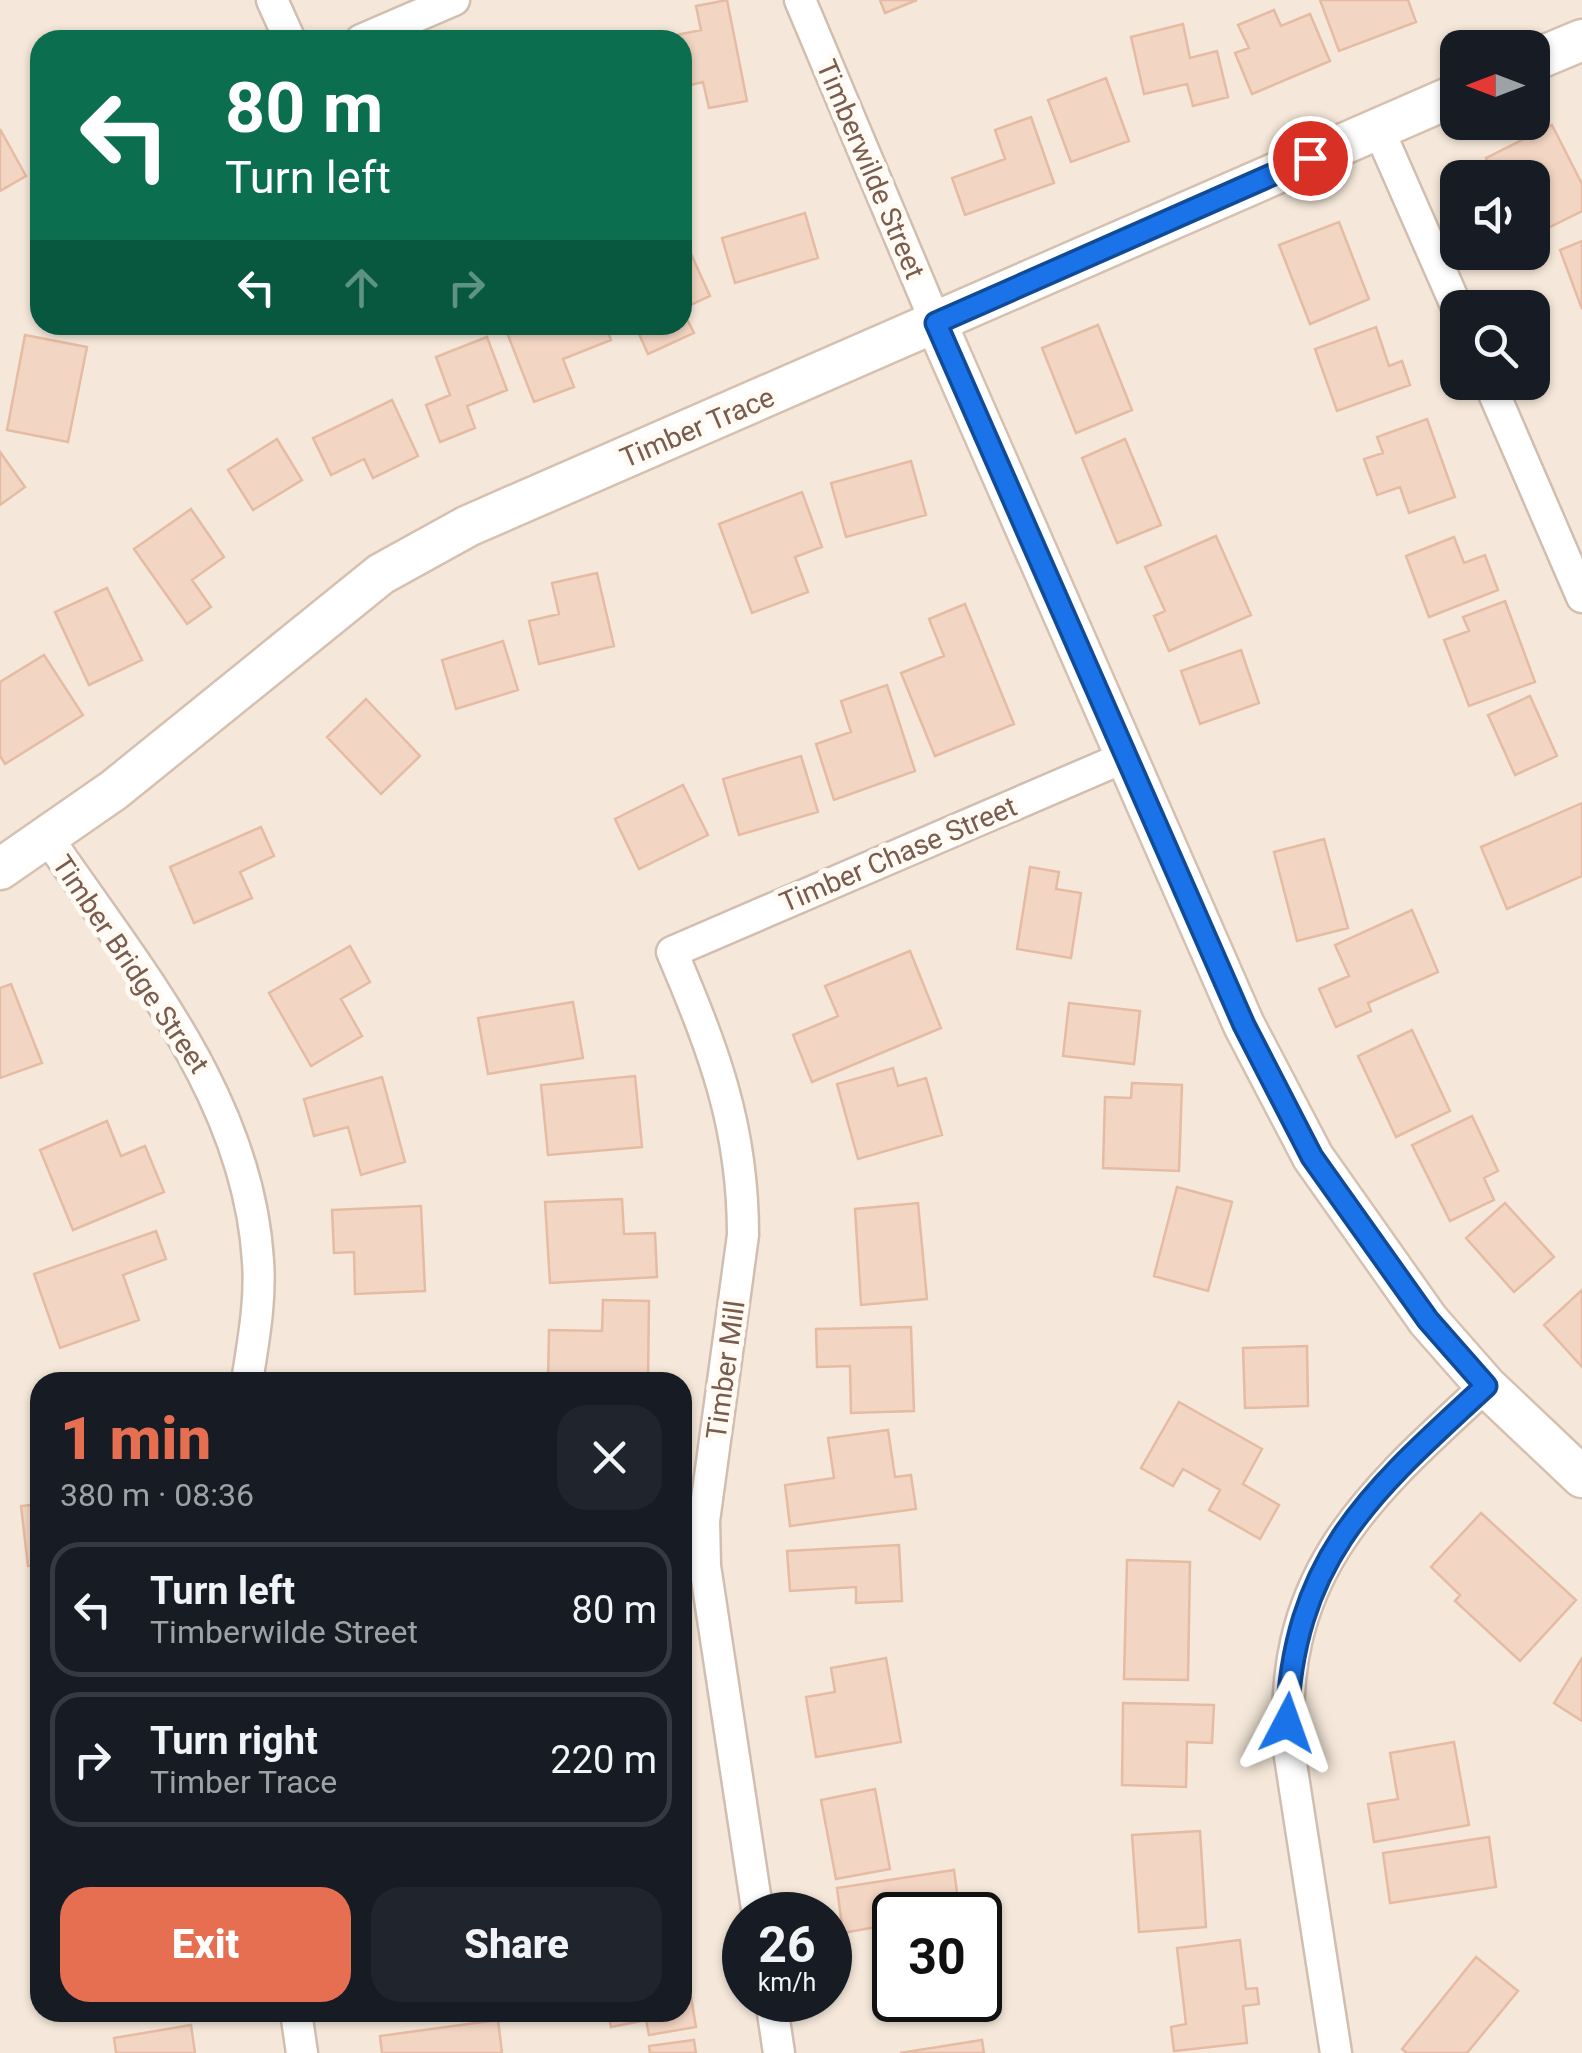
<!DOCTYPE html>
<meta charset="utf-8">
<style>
body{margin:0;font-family:Roboto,sans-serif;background:#20242c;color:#f1f3f6;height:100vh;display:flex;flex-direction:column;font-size:38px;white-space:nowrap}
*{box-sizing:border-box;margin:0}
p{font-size:32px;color:#9ea1a6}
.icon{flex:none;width:55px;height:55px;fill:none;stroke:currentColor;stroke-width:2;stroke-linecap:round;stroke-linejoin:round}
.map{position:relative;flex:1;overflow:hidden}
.drawer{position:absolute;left:30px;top:1372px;width:662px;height:650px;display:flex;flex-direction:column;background:#171b24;border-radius:30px;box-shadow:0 2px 8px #0004}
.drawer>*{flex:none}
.top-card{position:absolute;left:30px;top:30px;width:662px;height:305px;border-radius:30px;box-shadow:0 2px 8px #0004;background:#0b6e4f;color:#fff;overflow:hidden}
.needle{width:65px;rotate:270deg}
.fabs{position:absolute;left:1440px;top:30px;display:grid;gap:20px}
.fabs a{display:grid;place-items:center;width:110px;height:110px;border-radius:20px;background:#171b24;box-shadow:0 2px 8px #0004;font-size:50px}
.speed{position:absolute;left:722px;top:1892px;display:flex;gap:20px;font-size:50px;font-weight:700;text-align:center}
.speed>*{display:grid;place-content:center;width:130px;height:130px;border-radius:50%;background:#171b24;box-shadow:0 2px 8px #0004;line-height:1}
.speed small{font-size:25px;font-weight:400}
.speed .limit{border:5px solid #111;border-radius:15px;background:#fff;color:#111}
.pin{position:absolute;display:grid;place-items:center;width:85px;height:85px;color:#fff;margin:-42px;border:5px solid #fff;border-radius:50%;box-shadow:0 2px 10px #0007}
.me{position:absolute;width:110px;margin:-55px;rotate:4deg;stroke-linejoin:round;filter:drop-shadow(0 0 8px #0008)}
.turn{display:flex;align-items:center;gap:35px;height:210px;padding:0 30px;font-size:45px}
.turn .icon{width:130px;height:130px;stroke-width:2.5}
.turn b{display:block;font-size:70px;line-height:85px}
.lanes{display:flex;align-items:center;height:95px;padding:0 30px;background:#0003;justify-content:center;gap:50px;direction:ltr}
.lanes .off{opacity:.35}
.round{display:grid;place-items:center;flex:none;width:105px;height:105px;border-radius:30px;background:#20242c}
.headline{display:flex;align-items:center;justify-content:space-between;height:170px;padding:0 30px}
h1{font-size:60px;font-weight:800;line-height:75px;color:#e76f51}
.button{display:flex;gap:20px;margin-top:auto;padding:20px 30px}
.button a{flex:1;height:115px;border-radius:30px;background:#e76f51;color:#fff;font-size:40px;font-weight:800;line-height:115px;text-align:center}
.button a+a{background:#20242c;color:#f1f3f6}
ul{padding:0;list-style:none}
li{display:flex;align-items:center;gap:30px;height:135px;margin:0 20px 15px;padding:0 10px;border:5px solid #363941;border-radius:30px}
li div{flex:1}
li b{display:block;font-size:38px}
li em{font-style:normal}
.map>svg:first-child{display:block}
.residential{fill:#f5e8da;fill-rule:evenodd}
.building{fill:#f3d5c3;stroke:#e6bba3;stroke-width:2.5}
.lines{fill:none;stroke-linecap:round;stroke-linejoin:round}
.street-casing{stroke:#d1beb0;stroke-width:35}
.secondary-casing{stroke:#d6c0b0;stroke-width:45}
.street{stroke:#fff;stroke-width:30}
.secondary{stroke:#fff;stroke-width:40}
.route-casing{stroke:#114b97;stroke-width:25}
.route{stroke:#1a73e8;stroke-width:18}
.labels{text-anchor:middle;stroke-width:10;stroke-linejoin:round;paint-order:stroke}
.street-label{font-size:28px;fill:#7a5c4d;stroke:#fffaf3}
</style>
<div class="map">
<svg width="1582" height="2053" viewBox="0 0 1582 2053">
<rect width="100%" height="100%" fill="#fdf6ec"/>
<path class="residential" d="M0 0H1582V2053H0ZM40 40H682V325H40ZM1458 48H1532V122H1458ZM1458 178H1532V252H1458ZM1458 308H1532V382H1458ZM40 1382H682V2012H40ZM745 1915H830V2000H745ZM895 1915H980V2000H895Z"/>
<path class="building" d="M727 0 747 101 709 108 703 82 682 87V40H652L701 30 696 6Z
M880 0H917L885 13Z
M1320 0H1408L1416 22 1339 51Z
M1274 10 1281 26 1310 14 1330 61 1252 94 1235 53 1249 48 1238 25Z
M1183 24 1190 58 1217 51 1228 97 1193 106 1187 84 1144 94 1131 37Z
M1106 78 1129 141 1071 162 1048 100Z
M1031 117 1054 183 965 215 952 178 1005 159 995 130Z
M1552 125 1582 184V211L1532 236V178H1495L1486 158Z
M0 129 26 176 0 191Z
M805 213 818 258 735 283 722 238Z
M1339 222 1369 299 1310 324 1279 245Z
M682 234 710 296 682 309Z
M1582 241V309L1560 250Z
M682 309 694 333 648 354 635 325H682Z
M504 325H605L611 340 563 359 574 387 534 402Z
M1098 325 1132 410 1076 433 1042 348Z
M1376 327 1389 366 1402 361 1410 385 1337 411 1315 349Z
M25 335 87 347 68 442 7 430Z
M487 337 507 390 467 406 475 428 440 442 426 405 450 395 436 357Z
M392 400 418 456 373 478 364 459 331 475 313 438Z
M1427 419 1455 497 1409 513 1400 487 1377 495 1364 459 1383 453 1377 437Z
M277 439 302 480 253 510 228 470Z
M1125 439 1161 525 1117 543 1082 458Z
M0 452 25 487 0 505Z
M911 461 926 515 846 537 831 483Z
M802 492 822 547 795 557 808 592 752 613 719 524Z
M191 509 224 557 192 580 211 607 187 624 134 549Z
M1216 536 1251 615 1169 651 1154 616 1165 611 1145 567Z
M1454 537 1464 563 1485 555 1498 590 1429 617 1406 556Z
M597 573 614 646 539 664 529 621 559 614 552 583Z
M107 588 142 660 89 685 55 612Z
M1505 601 1535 682 1469 706 1444 640 1469 631 1463 617Z
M965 604 1014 724 935 756 901 673 944 656 929 619Z
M503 641 518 690 456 709 442 660Z
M1241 650 1259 703 1200 724 1181 671Z
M44 655 83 715 5 764 0 756V682Z
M887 685 915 771 834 800 816 744 851 732 841 701Z
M1530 696 1557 756 1515 775 1488 715Z
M366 699 420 756 381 794 327 737Z
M801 756 818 812 739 835 723 779Z
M683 785 708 835 639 869 615 819Z
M1582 803V876L1507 909 1481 847Z
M261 827 274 856 240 872 252 898 194 923 170 867Z
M1324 839 1348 928 1297 941 1274 852Z
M1030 867 1059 872 1056 889 1081 893 1071 958 1017 949Z
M1412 910 1438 972 1368 1003 1371 1011 1336 1027 1319 989 1349 976 1335 945Z
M350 946 370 982 341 999 362 1036 311 1066 269 993Z
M910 951 941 1028 812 1082 793 1035 838 1016 825 986Z
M11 984 42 1063 0 1078V988Z
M573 1002 583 1058 488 1074 478 1018Z
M1069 1003 1140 1011 1134 1064 1063 1056Z
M1412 1030 1450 1111 1396 1137 1358 1056Z
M893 1068 898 1086 926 1078 942 1135 858 1159 837 1084Z
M635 1076 642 1147 548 1155 541 1085Z
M382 1077 405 1162 361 1175 348 1127 314 1136 304 1099Z
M1132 1083 1182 1085 1179 1171 1103 1168 1105 1097 1131 1098Z
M1472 1116 1498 1171 1484 1178 1494 1200 1450 1221 1412 1145Z
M107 1121 121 1156 145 1146 164 1192 73 1230 40 1150Z
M1177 1187 1232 1202 1208 1291 1154 1276Z
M622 1199 624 1234 655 1233 657 1277 550 1283 545 1202Z
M918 1203 927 1299 861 1305 855 1209Z
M1505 1203 1554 1257 1514 1292 1466 1238Z
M421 1206 425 1291 355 1294 354 1252 334 1253 332 1210Z
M156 1231 166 1259 123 1275 139 1320 60 1348 34 1274Z
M1582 1290V1367L1544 1325Z
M603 1300 649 1301 648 1382H548L549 1330 602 1331Z
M911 1327 914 1411 851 1413 850 1366 817 1367 816 1329Z
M1307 1346 1308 1406 1245 1408 1243 1348Z
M129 1378V1382H73V1380Z
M1179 1402 1262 1449 1243 1484 1279 1505 1260 1539 1209 1510 1220 1490 1183 1469 1173 1486 1141 1468Z
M888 1430 895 1477 911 1475 916 1509 790 1526 785 1485 834 1478 828 1438Z
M40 1504V1565L28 1566 21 1506Z
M1481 1513 1576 1600 1520 1661 1455 1601 1460 1595 1431 1567Z
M899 1545 902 1601 856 1603V1587L790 1591 787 1551Z
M1127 1560 1190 1562 1188 1680 1124 1679Z
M886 1658 901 1742 816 1757 806 1697 835 1692 831 1668Z
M1582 1658V1721L1554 1703Z
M1123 1703 1214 1705 1212 1743 1187 1742 1186 1787 1122 1785Z
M1454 1742 1469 1825 1374 1842 1368 1804 1398 1799 1390 1753Z
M875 1789 890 1869 836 1879 821 1800Z
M1200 1831 1206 1927 1139 1932 1132 1835Z
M1489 1837 1496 1887 1390 1903 1383 1853Z
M954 1870 960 1915H895V1957L881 1959 876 1927 843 1933 837 1888Z
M1240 1940 1246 1989 1257 1988 1259 2004 1243 2006 1247 2043 1174 2051 1171 2027 1186 2024 1177 1948Z
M1476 1957 1518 1991 1467 2053H1407L1402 2049Z
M690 1991 696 2027 649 2035 646 2020 611 2027 608 2012H682V1992Z
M498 2020 502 2053H382L380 2036Z
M191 2025 195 2053H116L114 2038Z
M694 2040 696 2053H650L649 2046Z
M982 2040 984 2053H900Z"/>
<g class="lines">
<defs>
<path id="street" d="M272 0 290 40
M800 0 936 323
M361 40 454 0
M1378 128 1458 310
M1489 382 1582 597
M48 838C137 969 248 1097 258 1261 261 1302 253 1342 247 1382
M758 1915 705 1566 704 1521 743 1235C743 1126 714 1051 672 952L1125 757
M771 2000 779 2053
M296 2012 302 2053
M1336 2053 1290 1757C1274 1577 1365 1497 1486 1386"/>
<path id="secondary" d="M1532 61 1582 40
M936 323 1244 1025 1313 1157 1428 1320 1486 1386 1582 1477
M0 869 114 790 381 574 468 526 1458 94"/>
</defs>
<use href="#street" class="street-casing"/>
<use href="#secondary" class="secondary-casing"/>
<use href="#street" class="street"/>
<use href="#secondary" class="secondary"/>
</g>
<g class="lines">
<defs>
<path id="route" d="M1287 1723C1293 1557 1372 1491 1486 1386L1428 1320 1312 1157 1244 1025 936 323 1310 158"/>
</defs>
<use href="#route" class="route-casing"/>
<use href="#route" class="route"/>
</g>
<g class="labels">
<g class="street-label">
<text transform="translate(871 169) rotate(67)" y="10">Timberwilde Street</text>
<text transform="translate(697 427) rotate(-23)" y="10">Timber Trace</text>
<text transform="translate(898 854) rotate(-23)" y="10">Timber Chase Street</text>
<text transform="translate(131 964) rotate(56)" y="10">Timber Bridge Street</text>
<text transform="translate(725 1370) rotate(-82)" y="10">Timber Mill</text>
</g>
</g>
</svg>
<div class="fabs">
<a><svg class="needle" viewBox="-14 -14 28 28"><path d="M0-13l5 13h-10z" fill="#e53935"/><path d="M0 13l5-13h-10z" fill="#9ea1a6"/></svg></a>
<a><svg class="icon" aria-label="sound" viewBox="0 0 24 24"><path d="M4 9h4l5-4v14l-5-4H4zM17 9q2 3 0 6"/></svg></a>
<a><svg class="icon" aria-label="search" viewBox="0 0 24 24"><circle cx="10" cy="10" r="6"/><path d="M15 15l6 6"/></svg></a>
</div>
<div class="speed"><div>26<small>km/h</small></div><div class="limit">30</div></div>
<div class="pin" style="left:1310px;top:158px;background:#d93025"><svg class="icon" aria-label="arrive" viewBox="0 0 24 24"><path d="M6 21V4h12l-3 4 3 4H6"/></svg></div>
<svg class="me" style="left:1287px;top:1723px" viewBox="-20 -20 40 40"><path d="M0-17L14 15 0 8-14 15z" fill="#1a73e8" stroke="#fff" stroke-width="4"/></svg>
<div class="top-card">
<div class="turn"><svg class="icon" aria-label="left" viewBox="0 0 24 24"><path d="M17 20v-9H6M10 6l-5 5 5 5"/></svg><div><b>80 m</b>Turn left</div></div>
<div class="lanes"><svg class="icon" aria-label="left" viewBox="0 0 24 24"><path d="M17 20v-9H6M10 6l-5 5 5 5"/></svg><svg class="icon off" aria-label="ahead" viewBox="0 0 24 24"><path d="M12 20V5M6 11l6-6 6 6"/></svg><svg class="icon off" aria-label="right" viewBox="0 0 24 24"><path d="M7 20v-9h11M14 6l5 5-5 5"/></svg></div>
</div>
<section class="drawer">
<div class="headline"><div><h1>1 min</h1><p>380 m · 08:36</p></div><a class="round"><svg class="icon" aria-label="close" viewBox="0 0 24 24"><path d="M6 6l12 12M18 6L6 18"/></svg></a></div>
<ul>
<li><svg class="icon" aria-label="left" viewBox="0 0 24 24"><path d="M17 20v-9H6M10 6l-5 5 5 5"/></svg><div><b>Turn left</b><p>Timberwilde Street</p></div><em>80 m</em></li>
<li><svg class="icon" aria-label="right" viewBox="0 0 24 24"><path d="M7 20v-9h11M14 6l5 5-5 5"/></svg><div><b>Turn right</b><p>Timber Trace</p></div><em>220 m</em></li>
</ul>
<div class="button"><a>Exit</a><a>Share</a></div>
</section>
</div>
